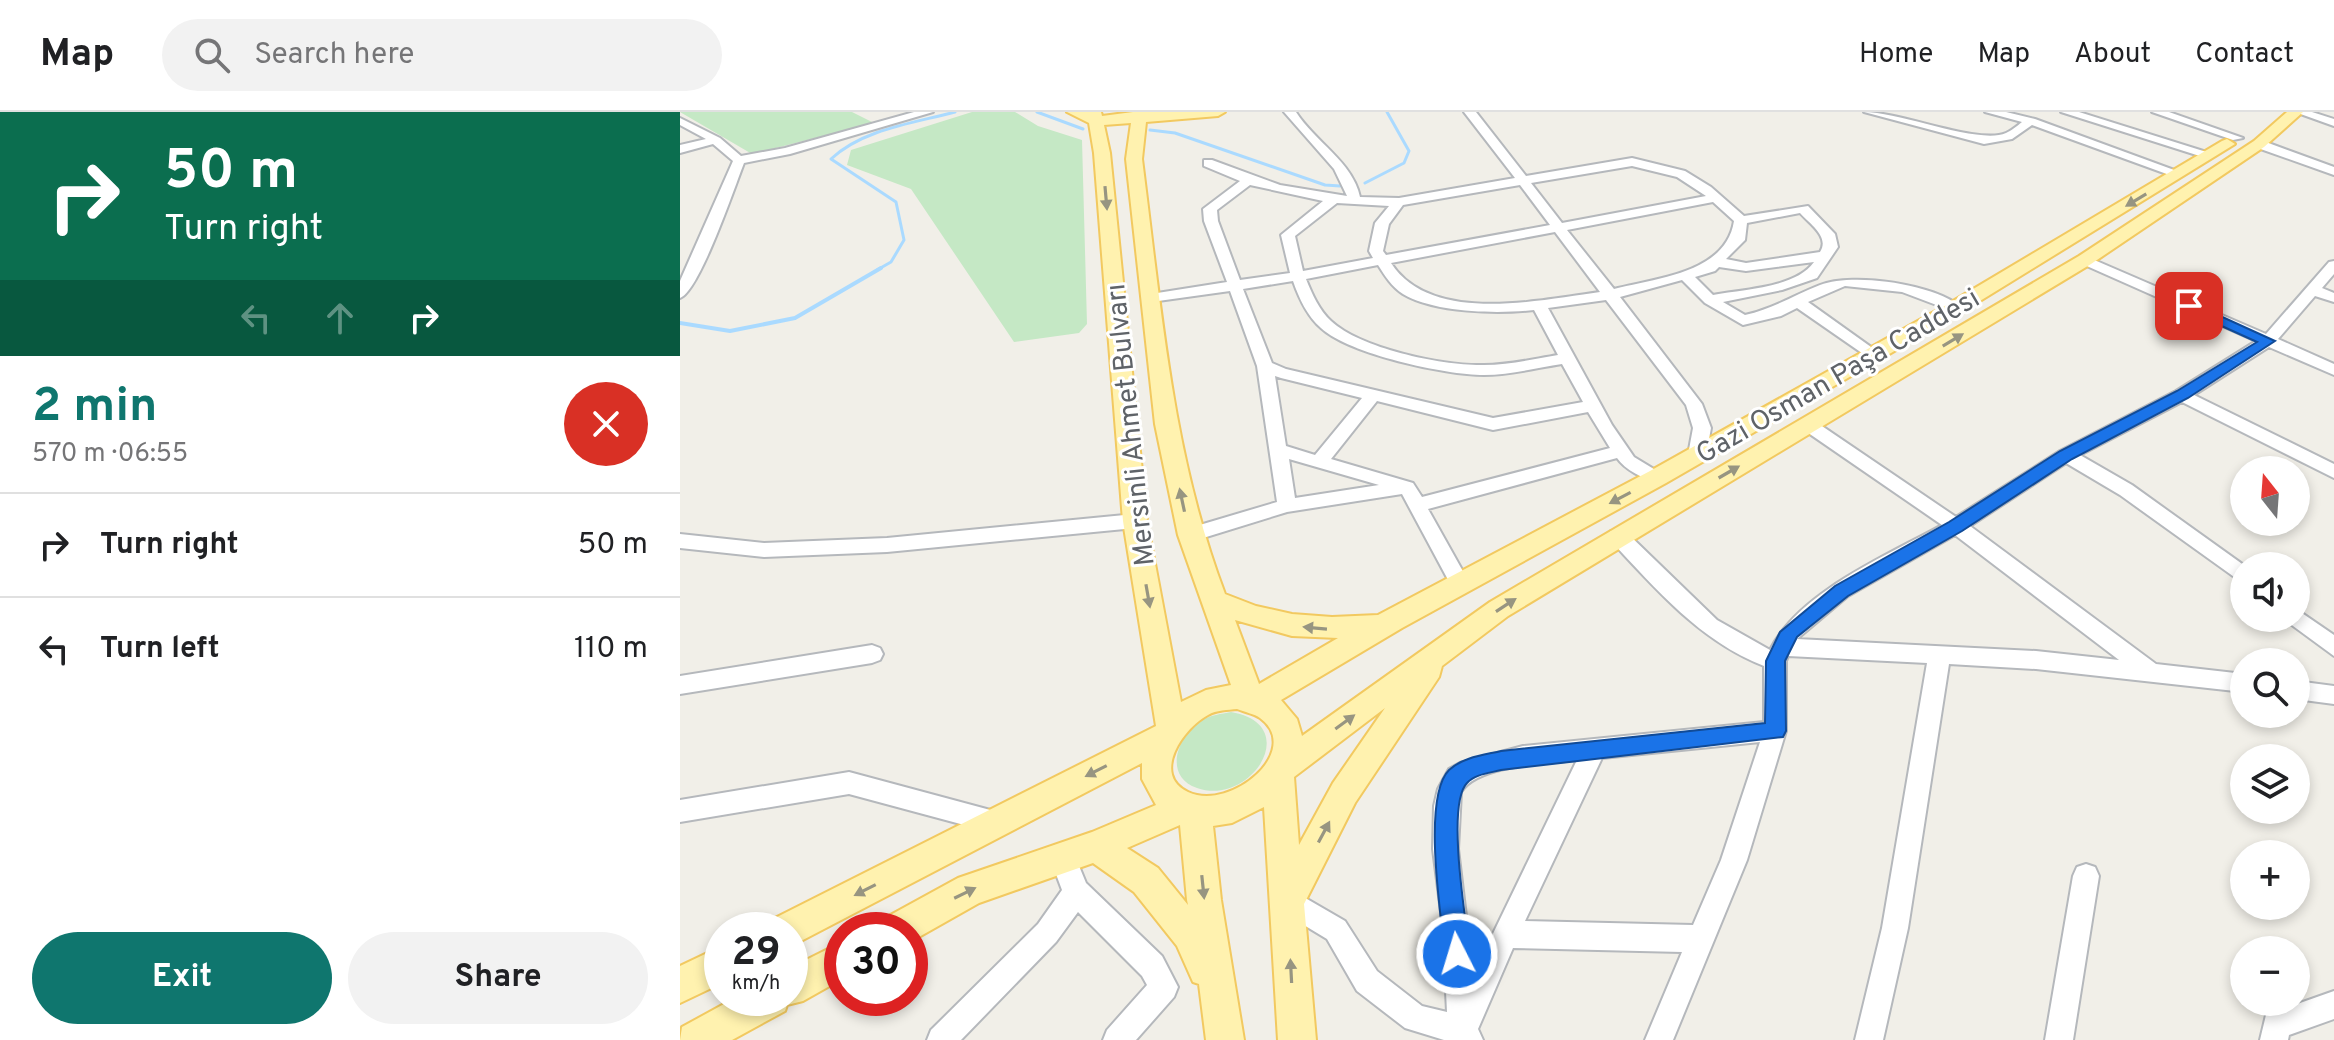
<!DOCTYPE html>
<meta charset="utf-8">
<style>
body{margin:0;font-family:Overpass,sans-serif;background:#f2f2f2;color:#202124;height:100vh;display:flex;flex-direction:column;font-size:30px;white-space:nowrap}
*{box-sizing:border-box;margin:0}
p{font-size:26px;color:#757577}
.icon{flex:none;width:44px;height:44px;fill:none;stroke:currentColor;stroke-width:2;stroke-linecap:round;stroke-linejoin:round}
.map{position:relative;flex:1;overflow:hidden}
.side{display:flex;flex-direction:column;background:#fff;width:680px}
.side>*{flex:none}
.top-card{background:#0b6e4f;color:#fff;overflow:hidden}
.needle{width:52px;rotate:343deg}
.fabs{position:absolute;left:1550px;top:344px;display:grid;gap:16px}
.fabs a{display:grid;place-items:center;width:80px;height:80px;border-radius:50%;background:#fff;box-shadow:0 4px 12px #0003;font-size:40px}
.speed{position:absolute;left:24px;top:800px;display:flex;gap:16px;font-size:40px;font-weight:700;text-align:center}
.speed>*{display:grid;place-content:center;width:104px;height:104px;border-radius:50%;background:#fff;box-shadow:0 4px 12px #0003;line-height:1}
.speed small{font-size:20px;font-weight:400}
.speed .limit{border:12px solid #d22;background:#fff;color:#111}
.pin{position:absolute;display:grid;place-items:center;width:68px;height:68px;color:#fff;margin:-34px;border-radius:16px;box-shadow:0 4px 12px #0006}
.me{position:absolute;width:88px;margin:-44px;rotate:355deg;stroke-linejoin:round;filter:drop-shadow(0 0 6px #0008)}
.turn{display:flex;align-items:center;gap:28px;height:168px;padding:0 32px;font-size:36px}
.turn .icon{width:104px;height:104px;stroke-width:2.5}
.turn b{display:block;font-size:56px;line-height:68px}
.lanes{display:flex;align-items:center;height:76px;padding:0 32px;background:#0003;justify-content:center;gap:40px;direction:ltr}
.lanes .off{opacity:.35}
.round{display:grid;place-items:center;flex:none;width:84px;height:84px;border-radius:42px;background:#f2f2f2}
.overview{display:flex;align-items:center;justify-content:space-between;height:136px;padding:0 32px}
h1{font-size:48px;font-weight:700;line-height:60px;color:#0f766e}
.primary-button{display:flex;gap:16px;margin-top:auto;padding:16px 32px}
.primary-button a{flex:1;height:92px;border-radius:48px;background:#0f766e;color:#fff;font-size:32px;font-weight:700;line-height:92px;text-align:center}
.primary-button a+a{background:#f2f2f2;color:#202124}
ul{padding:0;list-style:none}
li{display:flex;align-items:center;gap:24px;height:104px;padding:0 32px;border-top:2px solid #e0e0e0}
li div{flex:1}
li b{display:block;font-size:30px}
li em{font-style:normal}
header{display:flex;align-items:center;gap:48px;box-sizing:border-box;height:112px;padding:0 40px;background:#fff;border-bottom:2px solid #e0e0e0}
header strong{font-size:38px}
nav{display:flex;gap:44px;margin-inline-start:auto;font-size:28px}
.search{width:560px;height:72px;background:#f2f2f2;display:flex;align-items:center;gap:20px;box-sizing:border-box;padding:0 28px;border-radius:44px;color:#757577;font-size:30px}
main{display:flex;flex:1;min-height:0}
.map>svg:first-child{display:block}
.green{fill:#c5e8c5}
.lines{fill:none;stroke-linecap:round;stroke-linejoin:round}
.stream-far1{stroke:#aadaff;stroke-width:3}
.stream{stroke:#aadaff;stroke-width:4}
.minor-casing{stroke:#b5b8bc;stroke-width:4}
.major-casing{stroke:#f2c960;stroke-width:4}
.minor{fill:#fff;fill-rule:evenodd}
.major{fill:#fff2af;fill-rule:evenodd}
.oneway{fill:#979581}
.route{fill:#1a73e8;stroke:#114b97;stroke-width:2}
.labels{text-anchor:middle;stroke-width:6;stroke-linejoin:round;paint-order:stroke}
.street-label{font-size:28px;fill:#5f6368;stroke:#fff}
</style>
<header>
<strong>Map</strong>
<div class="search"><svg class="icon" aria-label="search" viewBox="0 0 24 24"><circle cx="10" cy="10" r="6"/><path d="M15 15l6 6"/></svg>Search here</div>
<nav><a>Home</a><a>Map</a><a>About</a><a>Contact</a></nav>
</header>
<main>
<section class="side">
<div class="top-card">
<div class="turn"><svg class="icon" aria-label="right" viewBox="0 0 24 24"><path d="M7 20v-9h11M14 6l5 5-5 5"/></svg><div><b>50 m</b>Turn right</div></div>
<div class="lanes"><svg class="icon off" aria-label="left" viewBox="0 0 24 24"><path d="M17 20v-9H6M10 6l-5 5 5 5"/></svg><svg class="icon off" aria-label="ahead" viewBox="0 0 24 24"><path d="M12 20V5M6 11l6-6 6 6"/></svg><svg class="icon" aria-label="right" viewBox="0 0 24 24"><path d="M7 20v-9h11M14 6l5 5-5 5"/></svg></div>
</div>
<div class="overview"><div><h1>2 min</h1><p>570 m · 06:55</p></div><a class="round" style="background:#d93025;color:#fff"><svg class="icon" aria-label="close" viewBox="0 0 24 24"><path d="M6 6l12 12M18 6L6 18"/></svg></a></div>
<ul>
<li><svg class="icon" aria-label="right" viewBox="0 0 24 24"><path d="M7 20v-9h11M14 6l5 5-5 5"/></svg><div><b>Turn right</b></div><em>50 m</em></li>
<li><svg class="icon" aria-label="left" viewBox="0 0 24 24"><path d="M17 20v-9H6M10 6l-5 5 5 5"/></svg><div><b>Turn left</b></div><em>110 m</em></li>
</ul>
<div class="primary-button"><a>Exit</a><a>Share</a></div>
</section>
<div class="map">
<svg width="1654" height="928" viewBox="0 0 1654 928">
<rect width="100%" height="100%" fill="#f1efe8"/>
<path class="green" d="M0 0H172L194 11 72 42Z
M292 0H335L358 14 402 28 407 212 399 221 334 230 231 77 167 53 171 38Z
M551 600C624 612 571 695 517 676 482 664 498 622 522 608 531 603 541 602 551 600Z"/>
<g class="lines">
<path class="stream-far1" d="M357 0 403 17
M470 18 495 21 645 73 660 74
M685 71 724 51 729 39 707 0
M197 158 211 150 224 128 216 90 151 47C183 17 234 11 275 0"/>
<path class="stream" d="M0 211 50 219 115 206 201 156"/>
<defs>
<path id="minor" d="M234 0H253L110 42 64 51C55 74 19 180 0 186V169L53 49 33 32 0 41V33L26 27 0 13V6L40 26 61 44 105 36Z
M604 0H616C634 29 673 50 680 85L719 86 835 66 784 0H796L846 64 952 46 1005 59 1031 75 1064 104 1128 94 1155 122 1158 135 1137 166 1102 178 1043 190 1065 203C1093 197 1114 183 1140 173 1173 160 1256 172 1282 196L1275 200 1222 180 1165 174 1128 190 1198 240 1200 243 1192 248 1117 196 1101 204 1063 213 1025 191 1002 168 940 185 1022 292 1031 316 1026 343 1017 349 1008 343 1013 316 1006 293 926 188 868 196 932 313 954 345 987 365 978 371C964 367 945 358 937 346L748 397 790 472 787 477H773L722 382 607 400 510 430 503 428 500 423 503 418 597 390 577 254 550 179 471 190 464 186 471 182 547 170 524 109 523 97 560 69 524 54V48H532L600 73 667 84 654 57ZM952 54 997 65 1026 84 882 111 851 71ZM570 73 643 89 601 123 610 161 560 168 538 109 537 98ZM840 73 870 113 706 143 703 139 709 112 723 93ZM1033 90 1054 109C1046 161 977 166 934 177L887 118ZM657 91 709 94 695 111 689 139 693 146 623 159 615 124ZM1120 101C1130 112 1150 125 1140 140L1066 151 1046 147 1065 128 1067 111ZM875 120 920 180C859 188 751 213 711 151ZM1134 150C1116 176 1063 177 1033 183L1015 165 1035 159 1039 155 1066 159ZM698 153C705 164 712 175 723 182 755 201 818 202 854 198L878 243C853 247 829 253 804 253 764 254 681 237 651 209 639 198 632 182 626 167ZM613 169C619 186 627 204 641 216 669 242 765 263 804 263 830 263 856 256 882 252L903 290 813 306 606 257 592 251 563 177ZM595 264 601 266 682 286 635 343 606 334ZM697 289 813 318 908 300 930 336 742 385 733 371 651 347ZM609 347 699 373 615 386Z
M1184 0C1221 0 1299 33 1326 21 1331 19 1337 14 1342 10L1305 0H1326L1355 7 1505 62 1495 65 1352 13 1332 27 1304 32Z
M1381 0H1399L1536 43 1526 46Z
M1472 0H1489L1563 26 1553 28Z
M1615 0H1632L1654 7V14Z
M1575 29H1583L1654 55V63L1575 35Z
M1405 144 1586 222 1649 150 1654 149V162L1642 176 1654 181V190L1635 184 1598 227 1654 252V263L1589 235 1514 283 1654 352V366L1502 290 1400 343 1452 373 1565 454 1564 472 1440 383 1386 351 1290 414 1476 552 1564 562V580L1356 557 1269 552 1228 816 1203 928H1175L1202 816 1247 551 1108 544 1106 549V619L1067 748 993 928H965L1002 840 833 836 798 917 803 928H764L725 916 677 879 647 827 599 798 595 789 599 780 608 776 665 809 697 859 742 894 767 900 763 816 753 737 754 694 758 677 769 657 780 651 843 634 1084 610V554C1020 529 977 478 931 429L928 424 931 419H945L1037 508 1090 538C1119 480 1206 444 1262 413L1124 318 1121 314 1124 310H1136L1276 405 1380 339 1496 279 1576 229 1400 151V145ZM1275 423 1439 548 1356 539 1117 527 1168 484ZM1080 630 1041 748 1013 813 845 809 922 646ZM897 648 793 863 778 737 781 680C797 653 867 651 897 648Z
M455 402 464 409 455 416 207 440 84 445 0 436V422L84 431 207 426Z
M1616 497 1654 523V544L1609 511 1606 506H1616Z
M192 533 200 536 203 542 200 548 192 551 0 582V564Z
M1616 569 1654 574V592L1616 587Z
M169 660 314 699 323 702 326 710 323 718 314 721 169 682 0 710V688Z
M383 734 392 737 406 771 482 844 498 875 494 885 456 928H423L427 918 467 873 462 864 398 800 376 830 281 928H247L251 918 358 812 382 778 370 746 374 737Z
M1406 752 1415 755 1419 764 1393 928H1365L1393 764 1397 755Z
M1654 879V907L1609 923 1608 928H1580L1586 903Z"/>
<path id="major" d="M387 0H421L422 4 453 0H545L538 4 466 10 462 47C481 194 492 343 545 482L576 494 612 502 652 505 698 503 970 359 1268 192 1542 29 1547 27 1555 32 1282 200 986 371 722 516 601 588 617 607 622 624 810 490 1399 144 1574 29 1607 0H1623L1584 35 1411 152 828 504 762 554 759 565 675 691 624 792 636 928H598L584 695 552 711 533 714 541 788 564 928H526L519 872 513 870 497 834 454 780 413 751 299 791 230 830V818H200L205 806 278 766 412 720 476 693 462 667V651L119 830 110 834V818H90L95 806 476 614 443 409 414 41 409 11ZM451 11 446 47 475 312 498 423 551 573 526 578 501 590 467 409 430 41 424 13ZM555 508 612 524 658 526 579 572ZM705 596 653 671 619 733 614 665ZM557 597C564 600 575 602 580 606 624 638 551 700 508 680 471 663 503 616 528 603 536 598 548 598 557 597ZM500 713 507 788 508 793 478 756 447 736Z
M162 830V867L123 889 107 893 105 899 52 928H0L2 915 55 886H110V856Z
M42 834V871L0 891V854Z"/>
</defs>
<use href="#minor" class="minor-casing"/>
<use href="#major" class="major-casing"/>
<use href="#minor" class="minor"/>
<use href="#major" class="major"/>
</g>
<defs><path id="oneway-solid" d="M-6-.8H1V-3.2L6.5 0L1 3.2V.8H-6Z" transform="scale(2)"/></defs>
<g class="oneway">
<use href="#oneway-solid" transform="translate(426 86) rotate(85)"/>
<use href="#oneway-solid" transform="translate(1456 88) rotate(149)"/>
<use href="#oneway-solid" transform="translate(1273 228) rotate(-31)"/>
<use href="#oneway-solid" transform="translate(1049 360) rotate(-30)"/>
<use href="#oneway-solid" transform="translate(940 386) rotate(152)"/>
<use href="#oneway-solid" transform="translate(502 388) rotate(-102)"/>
<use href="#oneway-solid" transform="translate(468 484) rotate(80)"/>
<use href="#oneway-solid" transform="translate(826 493) rotate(-33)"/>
<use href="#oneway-solid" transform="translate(635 516) rotate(-175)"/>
<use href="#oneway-solid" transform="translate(665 610) rotate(-36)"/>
<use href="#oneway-solid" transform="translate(416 659) rotate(153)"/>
<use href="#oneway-solid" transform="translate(644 720) rotate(-62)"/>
<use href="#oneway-solid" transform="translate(523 775) rotate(84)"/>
<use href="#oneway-solid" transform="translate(185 778) rotate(153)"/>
<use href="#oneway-solid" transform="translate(285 781) rotate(-26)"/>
<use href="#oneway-solid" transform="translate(611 859) rotate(-93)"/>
</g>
<path class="route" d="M1504 192H1514L1595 229 1508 286 1392 347 1282 419 1168 484 1117 525 1105 549 1106 619 1103 625 821 658C810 661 795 662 787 671 766 692 786 810 790 842L786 850 777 854 769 850 765 842C761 804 742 685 769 658 783 645 804 643 821 639L1085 611 1086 549 1100 520 1155 474 1269 410 1380 339 1497 279 1577 230 1504 197Z"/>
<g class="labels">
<g class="street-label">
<text transform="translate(1157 263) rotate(-30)" y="10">Gazi Osman Paşa Caddesi</text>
<text transform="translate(449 313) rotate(-96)" y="10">Mersinli Ahmet Bulvarı</text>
</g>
</g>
</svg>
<div class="fabs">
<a><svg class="needle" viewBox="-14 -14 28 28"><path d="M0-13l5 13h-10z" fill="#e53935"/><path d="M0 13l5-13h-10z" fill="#757577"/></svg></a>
<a><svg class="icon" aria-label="sound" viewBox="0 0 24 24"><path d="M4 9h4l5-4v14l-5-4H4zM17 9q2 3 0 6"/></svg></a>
<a><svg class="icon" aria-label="search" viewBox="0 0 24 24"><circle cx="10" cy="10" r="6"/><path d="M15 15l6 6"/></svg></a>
<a><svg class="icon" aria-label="layers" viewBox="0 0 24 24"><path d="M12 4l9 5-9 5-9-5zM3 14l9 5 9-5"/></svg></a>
<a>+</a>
<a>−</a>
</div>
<div class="speed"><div>29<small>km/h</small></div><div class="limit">30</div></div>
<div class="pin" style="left:1509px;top:194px;background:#d93025"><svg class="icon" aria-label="arrive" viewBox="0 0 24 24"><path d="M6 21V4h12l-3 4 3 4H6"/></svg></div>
<svg class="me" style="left:777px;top:842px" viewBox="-20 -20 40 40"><circle r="17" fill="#1a73e8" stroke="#fff" stroke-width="3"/><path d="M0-11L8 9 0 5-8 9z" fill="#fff"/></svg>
</div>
</main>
